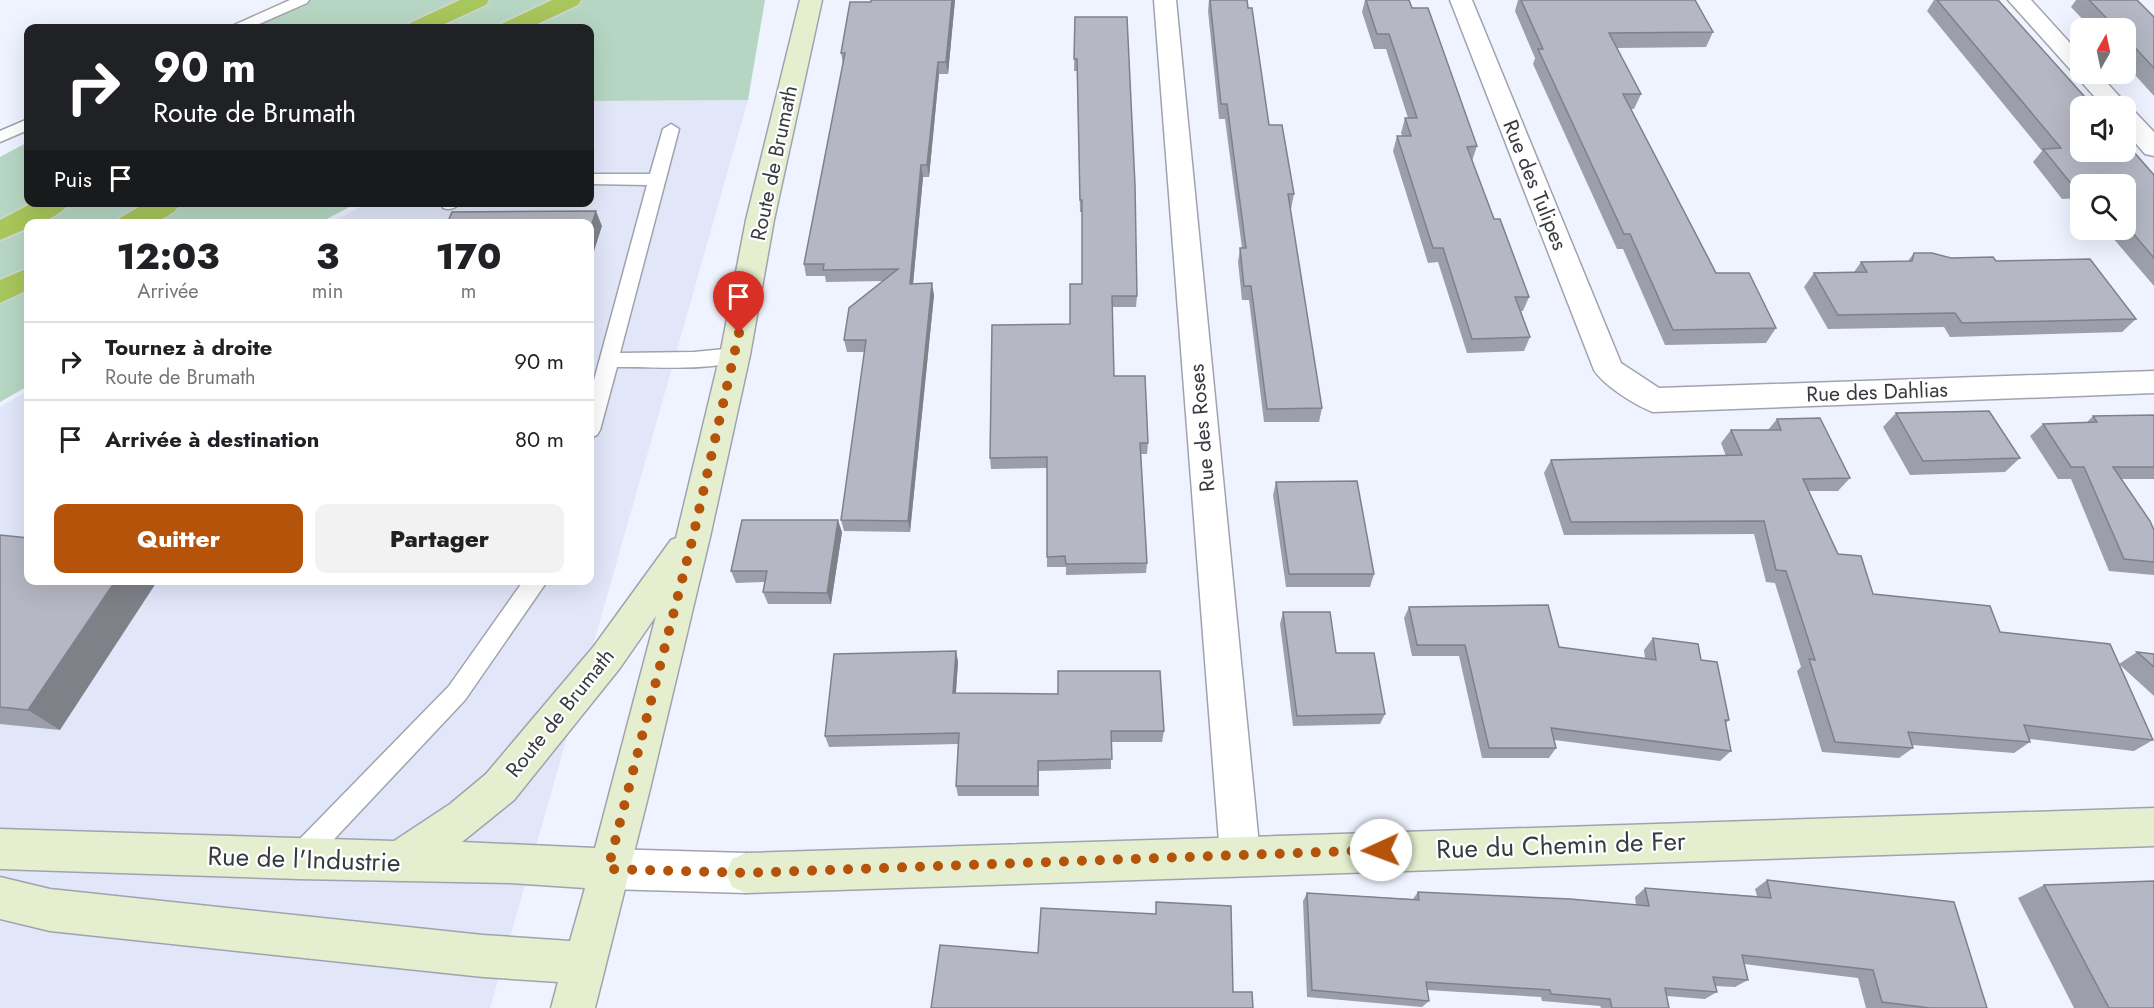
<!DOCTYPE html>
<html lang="fr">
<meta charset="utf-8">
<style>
body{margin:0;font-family:Jost,sans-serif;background:#f2f2f2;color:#202124;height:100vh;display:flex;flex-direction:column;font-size:22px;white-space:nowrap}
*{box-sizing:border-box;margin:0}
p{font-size:20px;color:#757577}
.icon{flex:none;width:33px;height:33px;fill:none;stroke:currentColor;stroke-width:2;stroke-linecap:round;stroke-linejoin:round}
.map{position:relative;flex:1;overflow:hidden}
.side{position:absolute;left:24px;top:219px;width:570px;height:366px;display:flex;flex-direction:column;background:#fff;border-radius:12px;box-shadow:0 6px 24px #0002}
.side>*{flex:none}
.hud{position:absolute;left:24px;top:24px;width:570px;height:183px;border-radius:12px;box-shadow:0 6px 24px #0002;background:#202124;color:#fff;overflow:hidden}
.needle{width:39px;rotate:9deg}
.tools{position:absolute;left:2070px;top:18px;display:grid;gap:12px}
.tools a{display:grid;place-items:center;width:66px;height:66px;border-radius:12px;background:#fff;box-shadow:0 6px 24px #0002;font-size:30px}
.pin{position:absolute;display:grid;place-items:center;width:51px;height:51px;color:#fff;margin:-62px -26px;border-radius:50% 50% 50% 0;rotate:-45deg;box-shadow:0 0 6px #0007}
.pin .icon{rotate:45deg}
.me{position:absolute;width:66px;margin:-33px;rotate:268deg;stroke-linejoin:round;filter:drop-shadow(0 0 4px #0008)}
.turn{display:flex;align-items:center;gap:21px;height:126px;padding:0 30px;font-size:27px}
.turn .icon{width:78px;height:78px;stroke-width:2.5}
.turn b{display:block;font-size:42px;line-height:51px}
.then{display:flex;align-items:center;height:57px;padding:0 30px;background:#0003;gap:12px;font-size:22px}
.eta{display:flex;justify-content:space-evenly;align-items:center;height:102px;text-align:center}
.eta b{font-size:36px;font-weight:800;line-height:42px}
.action{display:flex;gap:12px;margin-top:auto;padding:12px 30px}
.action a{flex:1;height:69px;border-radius:12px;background:#b45309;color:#fff;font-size:24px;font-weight:800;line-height:69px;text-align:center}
.action a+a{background:#f2f2f2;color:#202124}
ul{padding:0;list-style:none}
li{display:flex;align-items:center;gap:18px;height:78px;padding:0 30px;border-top:2px solid #e0e0e0}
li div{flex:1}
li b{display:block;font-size:22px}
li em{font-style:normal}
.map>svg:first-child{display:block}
.built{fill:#e1e6f9}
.green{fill:#b6d6c3}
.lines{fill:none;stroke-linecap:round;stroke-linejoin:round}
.lane-casing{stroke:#a0a3ae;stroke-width:3}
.street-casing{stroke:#a0a3ae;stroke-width:3}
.secondary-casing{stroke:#a0a3ae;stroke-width:3}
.highway-casing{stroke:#d3d4d5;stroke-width:3}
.lane{fill:#fff;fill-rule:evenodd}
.street{fill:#fff;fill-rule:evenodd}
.secondary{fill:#e5eece;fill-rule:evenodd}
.highway{fill:#a7c65b;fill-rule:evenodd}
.wall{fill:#9c9ea9}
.shaded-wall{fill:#7f8189}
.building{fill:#b5b8c4;stroke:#7f8189;stroke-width:1.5}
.route{stroke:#b45309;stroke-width:10;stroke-dasharray:0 18}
.labels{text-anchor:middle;stroke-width:4.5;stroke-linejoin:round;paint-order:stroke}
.street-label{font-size:21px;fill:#393a3f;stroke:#fff}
.near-street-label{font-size:26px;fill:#393a3f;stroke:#fff}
</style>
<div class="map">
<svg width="2154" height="1008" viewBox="0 0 2154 1008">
<rect width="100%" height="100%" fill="#eff3ff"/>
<path class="built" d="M748 100 490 1008H0V407L28 391V580H590V224L331 223 367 203 590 202V101Z"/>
<path class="green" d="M310 0H765L748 100 590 101V28H252Z
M28 142V202L357 203 319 223 28 224V386L0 402V157Z"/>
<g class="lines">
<defs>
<path id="lane" d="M290 0H309L307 3 250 28H232L234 25Z
M28 119V130L0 142V131Z
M671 124 679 129 620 353 694 352 735 348 742 350 745 355 742 360C703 372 656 366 617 367L600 430 597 435 590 438V395L647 185 590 184V174H650L663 129Z
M441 202H460C456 209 450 210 443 208Z
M524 580H548L465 700 307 868 298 872 289 868 285 859 289 850 449 686Z"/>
<path id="street" d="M1154 0H1176L1260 855 1254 869 1240 875 1226 869 1220 855Z
M1450 0H1472L1621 363 1659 388 2154 371V393L1653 412C1636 406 1603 385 1594 370Z
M2008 0H2031L2080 54V74H2099L2128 106 2126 109 2135 112 2154 132V156L2145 154 2126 132V106H2103Z
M608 849 746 853 760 859 766 873 760 887 746 893 608 889 594 883 588 869 594 855Z"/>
<path id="secondary" d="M800 0H822L774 220 750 355 710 537 649 793 595 1008H551L558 982 483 977 50 931 0 919V877L50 889 483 935 570 941 585 888 510 883 298 879 0 869V829L394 841 450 804 486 774 594 646 671 540 676 538 720 355 746 220ZM656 616 595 848 462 842 514 800 620 668Z
M2154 808V846L746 893 732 887 726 873 732 859 746 853Z"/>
<path id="highway" d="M460 0H489L486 5 436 28H406L410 23Z
M552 0H581L578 5 529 28H499L503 23Z
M34 202H70C63 214 42 224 28 224V228L0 240V220Z
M147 202H182C168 225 140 224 117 224L120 218Z
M28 268V290L0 303V280Z"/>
</defs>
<use href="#lane" class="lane-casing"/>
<use href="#street" class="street-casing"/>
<use href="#secondary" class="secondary-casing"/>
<use href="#highway" class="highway-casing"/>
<use href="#lane" class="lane"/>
<use href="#street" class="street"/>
<use href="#secondary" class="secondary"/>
<use href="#highway" class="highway"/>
</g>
<path class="wall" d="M955 0 948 74H939L929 177H923L913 284 934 295 910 532 844 531 841 520 865 352H847L844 340 883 281 826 282 825 276H806L804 264 843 64 841 53Z
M1209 0H1247L1269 125 1294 194 1291 209H1290L1322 408 1319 422H1264L1249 300H1242L1238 262 1240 248H1242L1225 119H1219L1208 11Z
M1365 0H1409L1412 8 1477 146 1472 161 1494 219 1529 297 1523 311H1521L1530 337 1524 351 1467 353 1438 262 1428 263 1393 151 1397 136H1402L1401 133 1405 118H1408L1386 49H1374L1362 12Z
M1518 0H1695L1713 32 1706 47 1617 48 1641 94 1634 109H1631L1716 273 1776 328 1766 343 1665 345 1623 249H1617L1533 64 1535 58 1515 11Z
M1934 0H1998L2154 175V286L2106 230H2126V184H2080V200L2079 198 2062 199 2033 162 2042 151 1927 11Z
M2076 0H2137L2154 17V96L2126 65V28H2091L2071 7Z
M1075 17 1137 296 1136 307H1112L1114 376 1148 443 1147 454H1141L1147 563 1146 573 1066 575V567H1047V468L991 469 990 458 1070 324 1082 284V212H1080L1077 71H1074Z
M1914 253 1951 258 1996 261 2136 319 2122 332 1950 337 1944 327 1828 329 1804 287 1814 273 1854 272 1861 262 1908 261Z
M1896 413 2020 458 2005 472 1910 475 1883 427Z
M2154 415V479H2121L2154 562V575L2109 571 2071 479H2058L2030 436 2043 424 2086 423 2093 416Z
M1777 419 1850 478 1838 491H1809L1838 554 1873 594 2000 632 2119 664 2137 652 2154 654V696L2120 665 2153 740 2134 751 2029 739 2030 742 2014 753 1912 745 1913 748 1899 758 1822 752 1797 671 1801 667 1775 583 1766 582 1754 534 1564 535 1544 473 1551 460 1726 456 1721 443 1731 430H1768Z
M1276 482 1374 574 1370 587H1286L1273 495Z
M842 532 831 604H768L763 592 765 582 736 583 731 571Z
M0 535 60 730 0 724Z
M1409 607 1559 647 1645 658 1644 650 1653 638 1701 660 1729 720 1726 723 1731 751 1720 761 1554 740 1556 748 1549 758H1482L1459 656H1412L1404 618Z
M1283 612 1336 653 1385 714 1380 724 1293 726 1280 624Z
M956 651 958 662 956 693 1164 731 1162 742H1111V769L1039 771V796H958L956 786 958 744 829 747 825 736Z
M1767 880 1987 1008H1866L1858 978 1744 964 1748 980 1735 987 1715 986 1717 992 1705 999 1667 996 1669 1008H1601L1600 1006 1542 1001 1541 997 1427 990 1429 1001 1422 1007 1307 997 1303 901 1307 893 1413 899 1418 892 1636 905 1635 897 1645 888 1757 896 1755 889Z
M2044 885 2154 1008H2074L2018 898Z"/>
<path class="shaded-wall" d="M952 0H955L948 74 946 62Z
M938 62 939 74 929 177 927 165Z
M921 165 923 177 912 295 910 284Z
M596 211 602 226 590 264V230Z
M932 283 934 295 910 532 908 521Z
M838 520 842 532 831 604 827 593Z
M116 580H158L60 730 28 710Z
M956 651 958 662 955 704 953 693Z"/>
<path class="building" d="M871 0H952L946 62H938L927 165H921L910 284 932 283 908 521 841 520 866 340H844L849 308 898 269 823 270 824 264H804L845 53H841L850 2H871Z
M1210 0H1247L1248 8H1252L1269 125H1282L1294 194H1288L1322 408 1267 409 1251 286H1244L1240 248H1246L1227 104H1221Z
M1366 0H1409L1412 8H1428L1477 146 1467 147 1494 219H1500L1529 297H1515L1530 337 1472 339 1443 248H1433L1397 136H1411L1405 118H1417L1389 34H1377Z
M1521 0H1695L1713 32 1609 33 1641 94H1623L1716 273H1749L1776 328 1673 330 1630 234H1624L1538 49H1543Z
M1937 0H1998L2093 106H2080V152H2126V143L2154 175V258L2126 225V184H2080V186H2073L2043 149 2061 148Z
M2089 0H2137L2154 17V68L2126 38V28H2116Z
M1075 17H1127L1135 185 1137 296H1112L1114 376H1145L1148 443H1140L1147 563 1066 564 1065 556 1047 557V457L990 458 992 325 1070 324V284H1082V200H1080L1077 59H1074Z
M596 211 590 230V224H447L452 212Z
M1914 253H1932L1951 258 1993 257 1996 261 2090 259 2136 319 1962 323 1955 313 1838 315 1814 273 1867 272 1861 262 1912 261Z
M1989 411 2020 458 1923 461 1896 413Z
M2154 415V467H2113L2150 521 2154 530V562L2124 559 2084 467H2071L2043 424 2097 422 2093 416Z
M1820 418 1850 478 1803 479 1838 554 1861 556 1873 594 1990 606 2000 632 2110 644 2153 740 2024 725 2030 742 1908 732 1913 748 1835 742 1809 659 1815 660 1786 571 1776 570 1764 521 1571 522 1551 460 1742 455 1731 430H1781L1777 419Z
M1357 481 1374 574H1289L1276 482Z
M742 520H838L827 593 763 592 767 571H731Z
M0 535 28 538V580H116L28 710 0 707Z
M1548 605 1559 647 1656 660 1653 638 1698 644 1701 660 1717 662 1729 720H1725L1731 751 1551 728 1556 748H1489L1465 645H1417L1409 607Z
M1283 612H1330L1336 653H1374L1385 714 1297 716Z
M956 651 953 693 1058 694V671H1160L1164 731H1111L1112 759 1038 761V786H956L959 733 825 736 834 654Z
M2137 652 2154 654V667Z
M1767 880 1954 902 1987 1008H1930L1882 1002 1873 970 1742 955 1748 980 1713 977 1717 992 1665 988 1669 1008H1612L1610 999 1551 994 1550 990 1426 982 1429 1001 1312 990 1307 893 1419 900 1418 892 1570 899 1649 906 1645 888 1771 898Z
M2154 881V1008H2109L2044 885Z
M1156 902 1231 906 1233 992H1252L1253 1008H931L940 945 1038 953 1041 908 1156 914Z"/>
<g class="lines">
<path class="route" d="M739 333 693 537 608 869 746 873 1381 850"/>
</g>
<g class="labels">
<g class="street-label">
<text transform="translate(774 163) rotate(-78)" y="7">Route de Brumath</text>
<text transform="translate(1535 185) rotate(68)" y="7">Rue des Tulipes</text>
<text transform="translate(1877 392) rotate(-2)" y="7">Rue des Dahlias</text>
<text transform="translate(1202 428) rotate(-95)" y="7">Rue des Roses</text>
<text transform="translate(560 713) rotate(-51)" y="7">Route de Brumath</text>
</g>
<g class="near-street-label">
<text transform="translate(1561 845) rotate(-2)" y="9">Rue du Chemin de Fer</text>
<text transform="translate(304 859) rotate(2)" y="9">Rue de l'Industrie</text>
</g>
</g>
</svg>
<div class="tools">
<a><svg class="needle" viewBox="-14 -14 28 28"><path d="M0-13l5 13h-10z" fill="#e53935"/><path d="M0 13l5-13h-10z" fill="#757577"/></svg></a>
<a><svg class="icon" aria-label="sound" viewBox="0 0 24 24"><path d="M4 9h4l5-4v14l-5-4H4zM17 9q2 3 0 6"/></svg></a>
<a><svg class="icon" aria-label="search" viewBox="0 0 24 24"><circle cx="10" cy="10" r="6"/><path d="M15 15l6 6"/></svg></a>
</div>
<div class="pin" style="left:739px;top:333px;background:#d93025"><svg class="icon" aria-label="arrive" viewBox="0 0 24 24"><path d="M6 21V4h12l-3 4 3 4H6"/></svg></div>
<svg class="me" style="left:1381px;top:850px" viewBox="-20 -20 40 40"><circle r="19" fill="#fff"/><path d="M0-13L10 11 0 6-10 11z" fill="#b45309"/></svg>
<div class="hud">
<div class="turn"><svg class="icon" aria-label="right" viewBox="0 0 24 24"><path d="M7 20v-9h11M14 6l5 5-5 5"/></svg><div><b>90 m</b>Route de Brumath</div></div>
<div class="then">Puis<svg class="icon" aria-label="arrive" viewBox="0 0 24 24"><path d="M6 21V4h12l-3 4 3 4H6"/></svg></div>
</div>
<section class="side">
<div class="eta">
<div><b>12:03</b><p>Arrivée</p></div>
<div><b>3</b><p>min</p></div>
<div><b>170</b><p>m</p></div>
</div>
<ul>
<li><svg class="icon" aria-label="right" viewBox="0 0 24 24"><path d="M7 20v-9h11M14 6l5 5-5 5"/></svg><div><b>Tournez à droite</b><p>Route de Brumath</p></div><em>90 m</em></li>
<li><svg class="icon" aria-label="arrive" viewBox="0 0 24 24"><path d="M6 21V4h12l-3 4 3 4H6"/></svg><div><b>Arrivée à destination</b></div><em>80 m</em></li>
</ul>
<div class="action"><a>Quitter</a><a>Partager</a></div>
</section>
</div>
